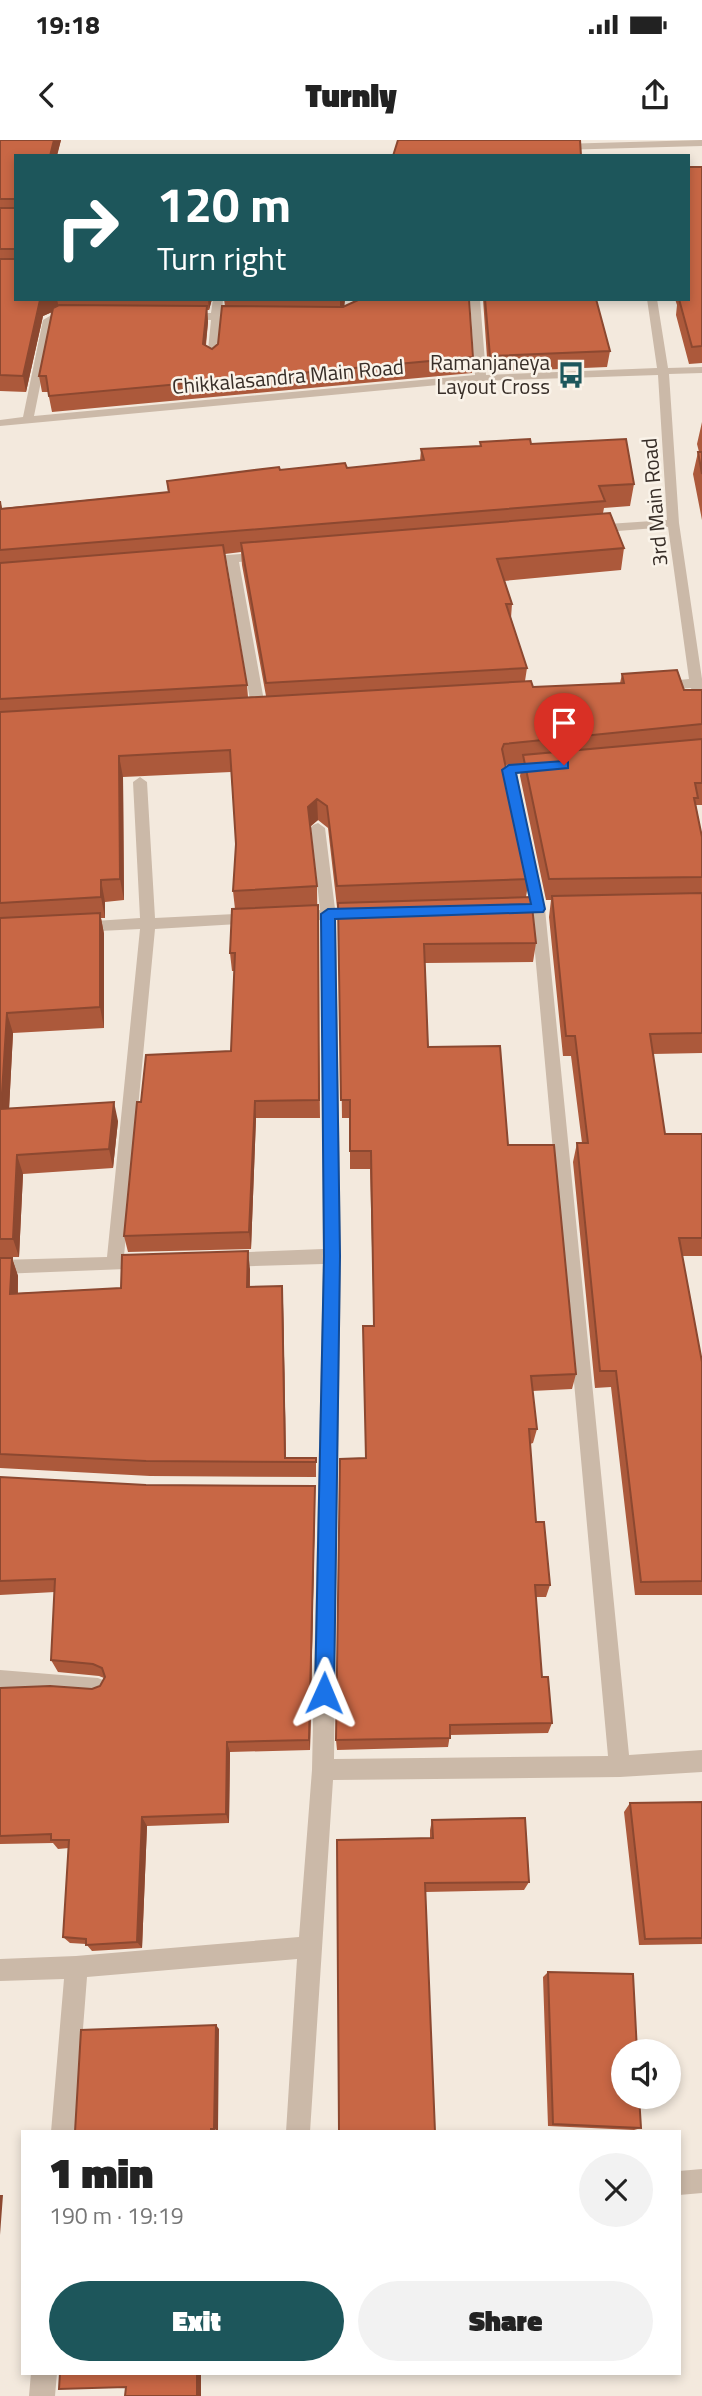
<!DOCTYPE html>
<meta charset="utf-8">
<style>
body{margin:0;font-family:"Titillium Web",sans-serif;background:#f2f2f2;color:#222;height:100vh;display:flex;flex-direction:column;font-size:26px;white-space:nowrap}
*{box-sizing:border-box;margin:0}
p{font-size:23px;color:#767676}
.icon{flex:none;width:38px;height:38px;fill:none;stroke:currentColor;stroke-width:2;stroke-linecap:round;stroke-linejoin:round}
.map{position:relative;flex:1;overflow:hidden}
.drawer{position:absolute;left:21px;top:1990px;width:660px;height:245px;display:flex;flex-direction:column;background:#fff;border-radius:0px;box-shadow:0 4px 10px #0003}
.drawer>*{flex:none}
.hud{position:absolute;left:14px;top:14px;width:676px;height:147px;border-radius:0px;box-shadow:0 4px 10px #0003;background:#1d565b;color:#fff;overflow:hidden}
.controls{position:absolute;left:611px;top:1899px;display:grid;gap:14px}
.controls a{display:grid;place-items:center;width:70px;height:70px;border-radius:50%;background:#fff;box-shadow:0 4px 10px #0003;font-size:35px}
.pin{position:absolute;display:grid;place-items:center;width:60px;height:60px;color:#fff;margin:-72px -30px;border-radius:50% 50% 50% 0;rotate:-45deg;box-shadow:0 0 7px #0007}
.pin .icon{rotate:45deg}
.me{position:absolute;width:77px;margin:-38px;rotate:1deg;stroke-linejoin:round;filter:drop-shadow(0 0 5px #0008)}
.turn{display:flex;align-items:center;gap:24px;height:147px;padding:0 28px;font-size:32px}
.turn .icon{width:91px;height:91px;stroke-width:2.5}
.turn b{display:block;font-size:49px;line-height:60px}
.round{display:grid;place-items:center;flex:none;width:74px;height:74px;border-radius:37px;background:#f2f2f2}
.headline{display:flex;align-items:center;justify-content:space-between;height:119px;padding:0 28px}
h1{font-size:42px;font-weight:800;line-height:52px}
.primary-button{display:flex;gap:14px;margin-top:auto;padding:14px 28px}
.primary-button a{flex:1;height:80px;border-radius:42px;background:#1d565b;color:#fff;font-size:28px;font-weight:800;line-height:80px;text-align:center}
.primary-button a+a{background:#f2f2f2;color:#222}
.status{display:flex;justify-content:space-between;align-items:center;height:49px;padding:0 35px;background:#fff;direction:ltr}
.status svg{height:19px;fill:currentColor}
header{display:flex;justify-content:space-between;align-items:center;height:91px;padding:0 28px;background:#fff;font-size:32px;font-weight:800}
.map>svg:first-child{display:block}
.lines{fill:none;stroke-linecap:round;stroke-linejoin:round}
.minor{fill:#cbb9a8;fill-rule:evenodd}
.wall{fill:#ac593b;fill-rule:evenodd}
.shaded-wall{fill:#8c4830}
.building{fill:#c86745;stroke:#8c4830;stroke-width:2}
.route{fill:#1a73e8;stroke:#114b97;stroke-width:2}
.labels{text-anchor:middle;stroke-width:5;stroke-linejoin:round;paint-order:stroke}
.far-poi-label{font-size:21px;fill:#382e28;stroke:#faf3e9;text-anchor:end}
.far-street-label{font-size:21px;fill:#382e28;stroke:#faf3e9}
</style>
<div class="status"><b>19:18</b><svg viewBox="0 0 49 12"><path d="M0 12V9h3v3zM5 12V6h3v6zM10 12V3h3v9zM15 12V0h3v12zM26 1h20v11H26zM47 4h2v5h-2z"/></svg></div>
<header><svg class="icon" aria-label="back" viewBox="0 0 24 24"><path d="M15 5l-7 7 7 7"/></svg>Turnly<svg class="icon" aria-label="share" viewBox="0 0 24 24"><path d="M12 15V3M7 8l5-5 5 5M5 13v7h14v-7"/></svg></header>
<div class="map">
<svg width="702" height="2256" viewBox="0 0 702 2256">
<rect width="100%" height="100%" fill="#f3e9dd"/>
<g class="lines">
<path class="minor" d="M702 0V6L559 10 554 7 559 4Z
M213 159H223L222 173 244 174 249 177 244 180H221L217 220 212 223 207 220 211 180 185 179 180 176 185 173H211Z
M470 159H480L486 235 657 228 647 159H657L668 228 702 227V233L669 234 679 383 702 539V565L695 561 691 548 660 550 653 546 660 542 689 539 668 387 593 393 587 389 593 385 667 380 658 235 481 241 0 286V280L23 277 43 180 55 173 73 170 78 173 53 182 34 276 475 235Z
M265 412 271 416 269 419 239 422 266 572 259 576 252 572 227 423 202 425 196 421 202 417Z
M544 622 551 627 549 630 517 634 545 769 629 1615 702 1610V1632L620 1637 333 1640 310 1992H286L297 1819 87 1837 75 1992H51L64 1839 0 1841V1819L76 1816 299 1797 312 1630 323 1124 225 1127 219 1125 216 1120 219 1115 225 1113 323 1109 321 780 297 781 290 776 297 771 320 770 311 688 313 685 318 683 325 688 335 769 360 768 367 773 360 778 336 780 341 1116 334 1619 608 1616 531 769 502 630 509 625Z
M140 637 147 642 155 778 255 773 262 778 255 783 155 789 124 1116 151 1118 154 1123 151 1128 0 1134V1120L107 1117 140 789 80 792 73 787 80 782 140 778 133 642Z
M0 1530 98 1538 105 1541 108 1548 105 1555 98 1558 0 1550Z
M702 2029V2053L679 2055V2031Z
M31 2233H57L55 2256H29Z"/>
</g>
<path class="wall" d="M0 0H61L16 159H212L209 170H207L208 182 206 205 212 209 218 204 225 166 224 159H345L344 166 473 217 472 233 52 272 48 252H42L39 236 52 172 43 176 26 252 0 251Z
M702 27V223L689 224 676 175 677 165 675 159H688Z
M483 159H596L610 211 607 227 488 232Z
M702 282V380L693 334 698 312H699L697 304Z
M480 302 531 304 634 344 630 366 604 368 603 373 624 408 621 430 504 441 512 464 511 478 527 528 525 541 533 547 620 543 622 534 684 550H702V665H696L702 697V913L653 914 665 994H702V1116H682L702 1222V1455H635L611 1247 595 1248 573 1022 577 1003H582L571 916H563L549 777 551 760H546L520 636 522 624 505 625 529 739 526 757 536 803 533 822 425 823 428 907 508 1005 576 1234 572 1249 532 1251 537 1289 533 1303 530 1304 536 1382 550 1445 546 1457H536L542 1537 552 1583 548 1593 450 1595 448 1607 337 1610 336 1600 366 1318 363 1186H374L370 1029H350V978H342L339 767H337L328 688 318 680 310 687 317 746 320 978H256L251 1109 128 1112 124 1096 141 962 231 911 234 831H232L230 813 235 769 233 751 236 704 231 632 123 637 124 760 105 762V778H101L104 794V888L13 893 9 969 118 981 113 1028 23 1034 19 1117H0V361L2 368 168 352 167 341 280 330 347 328 420 321 421 309 480 306ZM241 412 242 425 266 556 248 557 247 545 225 414Z
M0 1118H12L18 1136V1153L121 1148 250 1129V1147L283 1163 286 1318H316V1337L150 1336 0 1328Z
M0 1337 315 1361 310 1610 230 1612 229 1683 147 1686 142 1808 92 1811 86 1804 70 1803 63 1797 69 1708 58 1709 53 1703 0 1704V1548L92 1549 100 1546 104 1538 99 1536 58 1532 51 1520 55 1452 0 1455Z
M702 1662V1804L639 1805 624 1672 630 1663Z
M432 1680 529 1742 524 1750 426 1752 339 1992 430 1698V1690Z
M548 1832 641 1988 634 1990 548 1986 543 1837Z"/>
<path class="shaded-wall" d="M54 0H61L57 16H50Z
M57 159 59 169 43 176 26 252 23 236 40 160Z
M208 159H212L209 170Z
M340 159H345L344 170 340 171Z
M207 166 208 182 204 220 203 204Z
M119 616 123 637 124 760 120 739Z
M317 659 318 680 308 688V667Z
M101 740 105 762V778L101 757Z
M100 773 104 794V888L100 867Z
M7 873 13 893 8 989 1 969Z
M255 961 256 978 251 1109 249 1092Z
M114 962 118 981 113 1028 109 1009Z
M17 1015 23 1034 19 1117 13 1099Z
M248 1111 250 1129 249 1165 247 1147Z
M12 1118 18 1136 17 1171 10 1154Z
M282 1146 283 1163 286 1322Z
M315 1346V1361L310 1610 309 1600Z
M227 1602 230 1612 229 1683 226 1674Z
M142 1677 147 1686 142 1808 137 1802Z
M216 1885 219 1889 218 1991 214 1989Z
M0 2055H3L0 2095Z
M197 2233H201V2256H197Z"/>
<path class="building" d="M0 0H54L50 16H16V159H41L40 160 23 236 0 235V119H15V109H0V68H15V59H0Z
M398 0H580L581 16H393Z
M688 27H702V206L692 207 679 159H688Z
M358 159H469L473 217 49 256 46 236H39L53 168 59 165 207 166 203 204 212 209 218 204 222 166 343 167 358 160Z
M485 159H596L610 211 490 216Z
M530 299 531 304 626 299 634 344 599 346 605 361 0 410V361L1 369 169 352 167 341 279 327 280 330 345 323 347 328 424 320 421 309 481 306 480 302Z
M698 312H702V334Z
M610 373 624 408 497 419 512 464H506L527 528 266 543 241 403Z
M223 405 247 545 0 559V423Z
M677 530 684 550H702V584L504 604 502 609 529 739 337 746 327 666 317 659 308 667 317 746 233 751 236 704 230 610 119 616 120 739 101 740V757L0 763V572L531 541 533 547 624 543 622 534Z
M702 599V643H695L698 658H694L702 697V737L549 739 523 615Z
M702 753V893L650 894 665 994H702V1098H679L702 1222V1441L641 1442 616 1231H600L577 1003H588L575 896H566L552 756Z
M531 757 536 803 424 804 428 907 500 906 508 1005H554L576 1234 531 1236 537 1289H529L536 1382H544L550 1445H535L542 1537H548L552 1583 450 1585V1598L336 1600 340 1319 366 1318 363 1186H374L371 1011H350V960H341L338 763Z
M318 765 319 960 255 961 249 1092 124 1096 137 962H141L146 915 231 911 235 813H230L232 769Z
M100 773V867L7 873 1 969 114 962 109 1009 17 1015 13 1099H0V778Z
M248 1111 247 1147 282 1146 285 1318H316V1322L146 1321 0 1314V1118H12L10 1154 121 1148 122 1115Z
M0 1337 146 1345 315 1346 309 1600 227 1602 226 1674 142 1677 137 1802 86 1805V1799L63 1797 69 1700H51V1694L0 1696V1548L50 1546 92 1549 100 1546 105 1537 102 1528 93 1524 51 1520 55 1439 0 1441Z
M702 1662V1798L645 1799 630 1663Z
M525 1678 529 1742 425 1743 435 1992H339L337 1700 433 1698 432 1680Z
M548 1832 633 1834 637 1911H623V1956H639L641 1988 553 1984Z
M216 1885 214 1989H211V1992H75L81 1890Z
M60 2233H197V2256H125L126 2247 59 2249Z"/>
<path class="route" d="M564 621 568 622V628L516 633 545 769 543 772 335 779 340 1116 334 1553 331 1560 324 1562 318 1560 315 1553 324 1116 321 774 328 769 531 764 502 630 509 625Z"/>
<defs>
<symbol id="bus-bare" viewBox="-9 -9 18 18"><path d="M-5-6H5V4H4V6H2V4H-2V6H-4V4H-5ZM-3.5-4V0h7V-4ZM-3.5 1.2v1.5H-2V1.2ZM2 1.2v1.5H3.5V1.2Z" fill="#1d565b" stroke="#faf3e9" stroke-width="2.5" paint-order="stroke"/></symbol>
</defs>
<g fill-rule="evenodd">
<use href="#bus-bare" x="552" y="216" width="38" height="38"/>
</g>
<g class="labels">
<g class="far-poi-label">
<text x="550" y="230">Ramanjaneya<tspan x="550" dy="24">Layout Cross</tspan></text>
</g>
<g class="far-street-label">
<text transform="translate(288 237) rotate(-5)" y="7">Chikkalasandra Main Road</text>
<text transform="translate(655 362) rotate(-95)" y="7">3rd Main Road</text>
</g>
</g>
</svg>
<div class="controls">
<a><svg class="icon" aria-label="sound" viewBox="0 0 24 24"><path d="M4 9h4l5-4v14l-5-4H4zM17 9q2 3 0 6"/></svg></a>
</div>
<div class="pin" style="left:564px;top:625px;background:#d93025"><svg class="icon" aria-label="arrive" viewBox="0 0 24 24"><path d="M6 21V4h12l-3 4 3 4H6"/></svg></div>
<svg class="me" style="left:324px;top:1553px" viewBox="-20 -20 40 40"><path d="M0-17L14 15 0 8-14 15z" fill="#1a73e8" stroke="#fff" stroke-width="4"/></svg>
<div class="hud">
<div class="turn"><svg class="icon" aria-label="right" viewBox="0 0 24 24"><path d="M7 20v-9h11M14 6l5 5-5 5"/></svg><div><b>120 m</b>Turn right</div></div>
</div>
<section class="drawer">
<div class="headline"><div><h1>1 min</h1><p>190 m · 19:19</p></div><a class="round"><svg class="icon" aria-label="close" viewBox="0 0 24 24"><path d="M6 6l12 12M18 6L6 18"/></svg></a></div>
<div class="primary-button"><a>Exit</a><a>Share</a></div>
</section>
</div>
